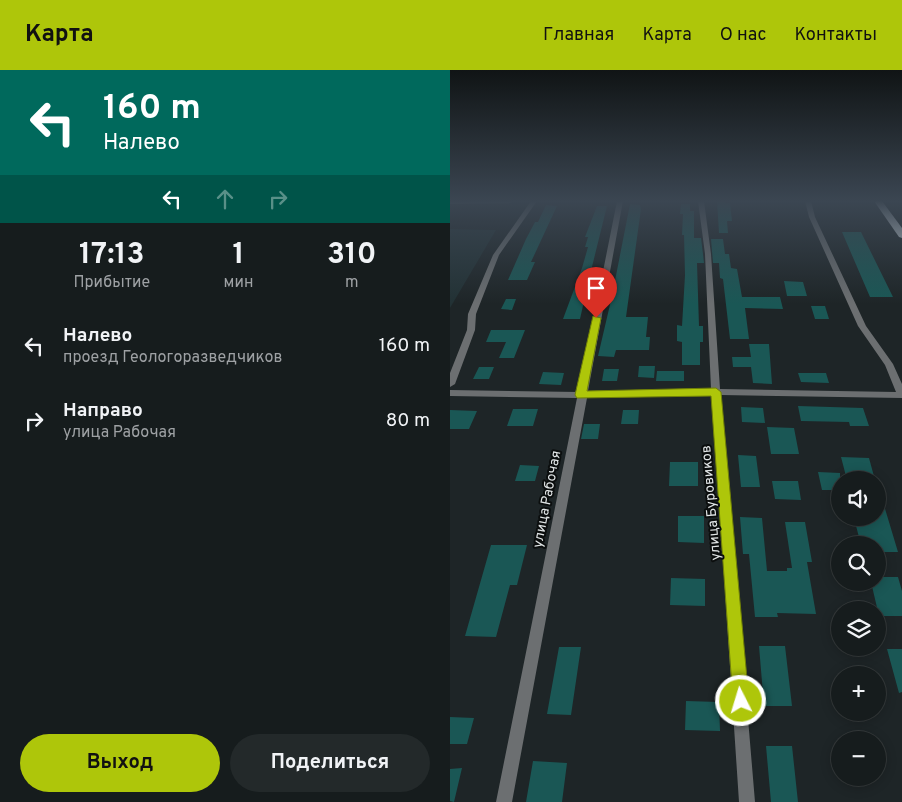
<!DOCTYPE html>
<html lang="ru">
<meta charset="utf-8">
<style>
body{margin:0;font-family:Overpass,sans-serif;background:#23292a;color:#f1f3f6;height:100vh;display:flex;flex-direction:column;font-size:19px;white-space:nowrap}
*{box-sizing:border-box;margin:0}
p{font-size:16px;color:#9ea1a4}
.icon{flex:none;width:28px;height:28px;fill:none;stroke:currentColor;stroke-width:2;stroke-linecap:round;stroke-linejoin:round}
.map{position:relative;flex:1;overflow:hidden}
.side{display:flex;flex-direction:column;background:#161c1d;width:450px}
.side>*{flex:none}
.top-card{background:#00695c;color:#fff;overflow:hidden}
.buttons{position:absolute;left:381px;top:401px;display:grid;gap:10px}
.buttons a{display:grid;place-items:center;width:55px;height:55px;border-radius:50%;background:#161c1d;box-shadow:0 2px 12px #0003,0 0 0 1px #353a3b;font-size:25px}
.pin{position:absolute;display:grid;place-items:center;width:42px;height:42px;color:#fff;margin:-51px -21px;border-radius:50% 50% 50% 0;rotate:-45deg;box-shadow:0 0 5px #0007}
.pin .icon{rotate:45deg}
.me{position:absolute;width:55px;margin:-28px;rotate:355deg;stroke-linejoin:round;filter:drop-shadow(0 0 4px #0008)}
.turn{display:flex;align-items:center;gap:18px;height:105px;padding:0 20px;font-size:22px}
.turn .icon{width:65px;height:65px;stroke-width:2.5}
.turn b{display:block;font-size:35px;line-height:42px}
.lanes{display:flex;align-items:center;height:48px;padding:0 20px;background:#0003;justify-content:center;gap:25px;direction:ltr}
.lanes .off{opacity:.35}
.eta{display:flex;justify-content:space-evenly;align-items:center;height:85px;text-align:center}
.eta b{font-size:30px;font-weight:700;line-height:35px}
.button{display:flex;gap:10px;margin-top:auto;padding:10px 20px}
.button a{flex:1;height:58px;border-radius:30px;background:#aec60a;color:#111;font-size:20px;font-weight:700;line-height:58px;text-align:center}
.button a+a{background:#23292a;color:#f1f3f6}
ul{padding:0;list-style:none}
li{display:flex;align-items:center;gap:15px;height:75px;padding:0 20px}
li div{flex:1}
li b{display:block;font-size:19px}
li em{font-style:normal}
header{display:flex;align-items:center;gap:30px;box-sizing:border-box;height:70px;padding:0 25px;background:#aec60a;color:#111}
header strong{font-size:24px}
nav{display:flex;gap:28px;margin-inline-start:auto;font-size:18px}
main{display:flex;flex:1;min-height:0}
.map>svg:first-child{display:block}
.built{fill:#223134}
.building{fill:#1a5755}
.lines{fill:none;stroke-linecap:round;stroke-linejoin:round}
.street{fill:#6c6f71;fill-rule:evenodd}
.highway{fill:#d1d9de;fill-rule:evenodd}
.route{fill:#aec60a;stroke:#718106}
.labels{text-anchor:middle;stroke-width:4;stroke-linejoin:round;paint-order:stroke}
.street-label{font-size:14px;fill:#e1e5e6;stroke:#0b0e0e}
</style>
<header>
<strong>Карта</strong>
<nav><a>Главная</a><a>Карта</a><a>О нас</a><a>Контакты</a></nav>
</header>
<main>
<section class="side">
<div class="top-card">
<div class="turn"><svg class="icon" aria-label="left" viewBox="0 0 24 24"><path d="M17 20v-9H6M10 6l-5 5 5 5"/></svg><div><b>160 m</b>Налево</div></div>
<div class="lanes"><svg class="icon" aria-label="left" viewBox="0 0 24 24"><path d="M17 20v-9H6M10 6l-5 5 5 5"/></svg><svg class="icon off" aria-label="ahead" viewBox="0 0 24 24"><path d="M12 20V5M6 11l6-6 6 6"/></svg><svg class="icon off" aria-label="right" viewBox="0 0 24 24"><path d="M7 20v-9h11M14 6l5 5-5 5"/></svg></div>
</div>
<div class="eta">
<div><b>17:13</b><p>Прибытие</p></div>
<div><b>1</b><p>мин</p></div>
<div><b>310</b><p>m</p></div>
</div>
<ul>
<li><svg class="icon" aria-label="left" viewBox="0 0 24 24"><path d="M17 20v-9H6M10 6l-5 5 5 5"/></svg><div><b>Налево</b><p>проезд Геологоразведчиков</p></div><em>160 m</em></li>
<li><svg class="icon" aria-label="right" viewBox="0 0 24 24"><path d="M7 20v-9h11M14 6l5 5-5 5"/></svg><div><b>Направо</b><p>улица Рабочая</p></div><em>80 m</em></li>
</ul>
<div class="button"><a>Выход</a><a>Поделиться</a></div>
</section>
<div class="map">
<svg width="452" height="732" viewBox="0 0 452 732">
<rect width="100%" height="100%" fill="#1e2527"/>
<path class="built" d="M0 159 46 160 0 238Z"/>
<path class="building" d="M267 131 280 133 282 151H277L278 163H269Z
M180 134 190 135 191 139 176 247H198L196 267H200L199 280H166L164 287 148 286 162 226Z
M231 134H240V141H244V168H251L253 184 254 193H247L249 256H253V272H250V295H232V272L227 271V255L232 256 235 205 234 165H232L233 144H230Z
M96 135 107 136 81 192H85L77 210H58L76 169 85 152H88Z
M147 136H157L139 209H142L139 218H137L130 249H113L132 198 138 177H135L138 167H135Z
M392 162H411L443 227H420Z
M261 169H273L275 184H279L281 198 287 199 292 227H330L333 239 295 238 299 269H280L273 209 270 208 269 193H263Z
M334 211 353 212 357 226H337Z
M56 229H66L62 240 51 239Z
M361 236H375L379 249H365Z
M41 260H75L64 288H49L56 272H36Z
M299 274H319L322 314 303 313 301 297H283L282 287H301Z
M189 296H205L204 308 188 307Z
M29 297H44L39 309H23Z
M154 299H169L167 311H152Z
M207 301H234V311H206Z
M93 302 114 303 111 315 89 314Z
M348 303H376L379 313 351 312Z
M348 336 413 338 419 356H400L399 352 351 351Z
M291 337 313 338 315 353 292 352Z
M63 339H88L83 356H57Z
M0 340 27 341 19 359H0Z
M173 340H189L188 354H171Z
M134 354H150L148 369H131Z
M317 357 344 358 349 384H321Z
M288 385 306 386 310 417H291Z
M391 387 419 388 425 410H397Z
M220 392H248V416H219Z
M70 395 89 396 85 411H65Z
M368 402 390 403V420H372Z
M322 411H348L351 430 325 429Z
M428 422H430L448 482H428V475H411L404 448H428Z
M228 446H254V473L228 472Z
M290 447 312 448 317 501H337V498H342L335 452H355L362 492H357L366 544 327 543 328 547H305L299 484H293Z
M41 475H77L67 515H60L46 567 15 566Z
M428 507H448L452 521V546H429L421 512H428Z
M221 508 255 509V536L220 535Z
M309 576H335L342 636H314Z
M109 577H131L121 645 97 644Z
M437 579H452V622L449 623Z
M236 631 269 632 270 661 235 660Z
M0 647 24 648 17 674H0Z
M316 676H342L348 732H321Z
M83 691 117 693 112 732H76Z
M12 698 4 732 0 731V699Z"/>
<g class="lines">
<path class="street" d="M0 131H63L60 133 0 134Z
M81 131H87L49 185 26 244 25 260 5 314 0 317V303L17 260 18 244 43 185Z
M167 131H173L138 321 261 319 255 184 248 131H254L261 184 270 319 446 322 435 295 408 256 359 147 355 131H361L365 147 416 256 443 294 452 314V328L271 325 305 732H289L262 325 137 328 62 732H46L127 328 0 326V320L129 322Z"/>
<path class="highway" d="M424 131H432L452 158V168L449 167Z"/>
</g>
<linearGradient id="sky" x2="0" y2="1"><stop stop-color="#101415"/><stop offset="0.56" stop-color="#3b4652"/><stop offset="1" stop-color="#3b4652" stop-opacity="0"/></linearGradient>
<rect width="452" height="234" fill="url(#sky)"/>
<path class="route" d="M143 246 151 248 137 321 266 318 271 322 299 631 297 637 291 639 285 637 283 631 261 326 127 328 125 325Z"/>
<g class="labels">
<g class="street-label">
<text transform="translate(96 429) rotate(-79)" y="5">улица Рабочая</text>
<text transform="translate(260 433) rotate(-95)" y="5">улица Буровиков</text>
</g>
</g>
</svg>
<div class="buttons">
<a><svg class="icon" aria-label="sound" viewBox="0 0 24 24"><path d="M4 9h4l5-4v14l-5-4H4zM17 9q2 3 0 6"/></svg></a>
<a><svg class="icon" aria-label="search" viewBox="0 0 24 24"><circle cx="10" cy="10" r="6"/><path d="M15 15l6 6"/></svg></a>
<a><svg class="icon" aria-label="layers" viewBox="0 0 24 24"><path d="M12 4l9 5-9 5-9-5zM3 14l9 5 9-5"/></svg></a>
<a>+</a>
<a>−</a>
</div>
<div class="pin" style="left:146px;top:248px;background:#d93025"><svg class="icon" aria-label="arrive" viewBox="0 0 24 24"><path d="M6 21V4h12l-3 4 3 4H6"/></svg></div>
<svg class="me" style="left:291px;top:631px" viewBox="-20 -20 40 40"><circle r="17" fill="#aec60a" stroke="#fff" stroke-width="3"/><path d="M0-11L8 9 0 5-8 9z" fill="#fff"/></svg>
</div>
</main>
